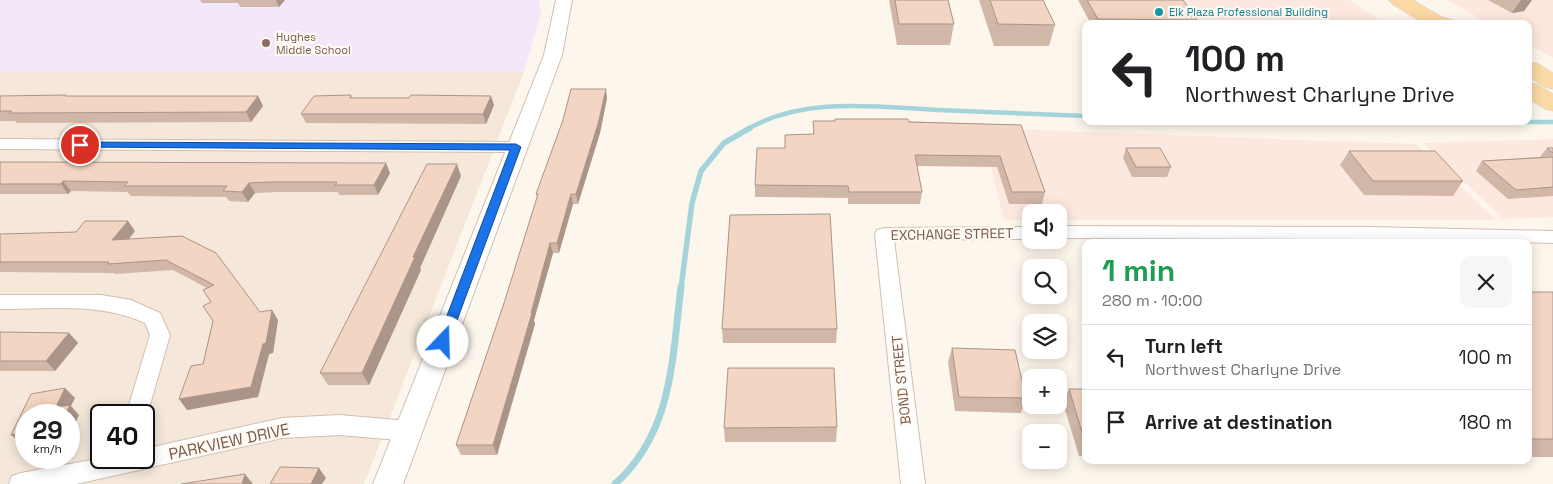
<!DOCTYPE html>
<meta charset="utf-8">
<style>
body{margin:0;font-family:"Space Grotesk",sans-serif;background:#f6f6f6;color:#202124;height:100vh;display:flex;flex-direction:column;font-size:19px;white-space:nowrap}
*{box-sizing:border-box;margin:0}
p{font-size:16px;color:#757577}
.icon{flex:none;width:28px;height:28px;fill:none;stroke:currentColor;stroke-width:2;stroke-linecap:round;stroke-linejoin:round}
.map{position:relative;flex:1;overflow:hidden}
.side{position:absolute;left:1082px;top:239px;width:450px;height:225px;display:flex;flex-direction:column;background:#fff;border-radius:10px;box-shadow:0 2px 12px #0003}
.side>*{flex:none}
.banner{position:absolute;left:1082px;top:20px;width:450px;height:105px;border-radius:10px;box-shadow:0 2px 12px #0003;background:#fff;color:#202124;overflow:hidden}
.controls{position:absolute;left:1022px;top:204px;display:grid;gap:10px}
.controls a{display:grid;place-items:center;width:45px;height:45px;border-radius:10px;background:#fff;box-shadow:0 2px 12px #0003;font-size:25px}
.speed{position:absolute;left:15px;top:404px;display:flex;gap:10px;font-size:25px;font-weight:700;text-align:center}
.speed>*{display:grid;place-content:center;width:65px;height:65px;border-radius:50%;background:#fff;box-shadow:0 2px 12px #0003;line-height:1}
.speed small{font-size:12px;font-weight:400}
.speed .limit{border:2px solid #111;border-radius:8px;background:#fff;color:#111}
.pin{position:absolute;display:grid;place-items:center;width:42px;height:42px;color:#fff;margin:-21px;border:2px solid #fff;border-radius:50%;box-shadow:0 1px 5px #0007}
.me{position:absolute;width:55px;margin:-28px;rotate:21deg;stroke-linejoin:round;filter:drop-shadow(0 0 4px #0008)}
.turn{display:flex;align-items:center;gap:18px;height:105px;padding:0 20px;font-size:22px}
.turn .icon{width:65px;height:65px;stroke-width:2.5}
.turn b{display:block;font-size:35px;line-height:42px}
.round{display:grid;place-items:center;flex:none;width:52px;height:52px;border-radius:10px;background:#f6f6f6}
.overview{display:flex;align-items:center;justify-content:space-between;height:85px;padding:0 20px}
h1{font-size:30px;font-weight:800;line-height:38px;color:#1e9e55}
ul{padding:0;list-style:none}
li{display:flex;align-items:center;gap:15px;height:65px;padding:0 20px;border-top:1px solid #e0e0e0}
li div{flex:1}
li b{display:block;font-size:19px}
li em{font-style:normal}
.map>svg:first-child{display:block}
.residential{fill:#f5e8da;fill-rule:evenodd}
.commercial{fill:#fde8e0}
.education{fill:#f3e8fa}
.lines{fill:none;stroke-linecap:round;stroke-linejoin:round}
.stream-far2{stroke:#a5d3da;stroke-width:4.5}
.stream-far1{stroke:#a5d3da;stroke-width:5.5}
.stream{stroke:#a5d3da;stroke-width:7}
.minor-casing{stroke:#d1beb0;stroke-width:2}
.tertiary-casing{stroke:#d1beb0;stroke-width:2}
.primary-casing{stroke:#dad1cd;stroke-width:1}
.minor{fill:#fff;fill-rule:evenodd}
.tertiary{fill:#fff;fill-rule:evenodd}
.primary{fill:#fbd9a5;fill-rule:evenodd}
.wall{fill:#d1b7a8}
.shaded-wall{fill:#aa9588}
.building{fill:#f3d5c3;stroke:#aa9588}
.route{fill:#1a73e8;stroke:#114b97}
.culture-dot{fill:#0f9aa8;stroke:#fffaf3;stroke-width:2}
.education-dot{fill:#8d6e63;stroke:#fffaf3;stroke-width:2}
.labels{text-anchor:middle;stroke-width:4.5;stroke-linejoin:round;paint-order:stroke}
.far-culture-label{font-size:11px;fill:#0d838f;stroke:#fffaf3;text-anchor:start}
.far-education-label{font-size:11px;fill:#785e54;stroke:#fffaf3;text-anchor:start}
.street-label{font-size:14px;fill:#7a5c4d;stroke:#fffaf3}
.near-street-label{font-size:16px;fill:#7a5c4d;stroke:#fffaf3}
</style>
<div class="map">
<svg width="1553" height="484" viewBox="0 0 1553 484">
<rect width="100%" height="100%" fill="#fdf6ec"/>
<path class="residential" d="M0 72H524L364 484H0ZM26 415H69V458H26ZM101 415H144V458H101Z"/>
<path class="commercial" d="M1122 0H1349L1385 24H1134Z
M1447 0H1553V58L1529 45V24H1490Z
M981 128 1416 144 1496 220H1059V212H1031V220H1004Z
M1553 139V217L1503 219 1423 143Z"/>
<path class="education" d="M0 0H539L541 14 524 72H0Z"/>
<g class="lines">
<path class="stream-far2" d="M1208 121 1553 122
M748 129C804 96 876 107 938 110 987 112 1037 114 1086 116"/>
<path class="stream-far1" d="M681 288 692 203 701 171 724 143 750 128"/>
<path class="stream" d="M615 484C673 432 672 359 681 287"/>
<defs>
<path id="minor" d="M0 139 516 142 522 144 524 147 522 150 516 152 0 149Z
M1059 226 1368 227 1553 231V243L1368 239 1059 238Z
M1031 227V239L894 240 925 484H901L875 234 877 230 884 228Z
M0 295H101L131 300 160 313 170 335 145 422 144 415H126L150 335 145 323C100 302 48 309 0 309Z
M339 415 410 421 418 424 422 431 418 438 410 441 339 435 282 438 76 484H9L12 476 21 473 102 458H144V449L282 418Z"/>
<path id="tertiary" d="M556 0H572L562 55 403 484H373L544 55Z"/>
<path id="primary" d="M1389 0H1413L1442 17 1453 20 1456 24H1425L1392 4Z
M1529 62 1537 63 1553 73V89L1545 87 1529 77Z
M1529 82 1537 84 1553 94V111L1545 109 1529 99Z"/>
</defs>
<use href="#minor" class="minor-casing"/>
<use href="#tertiary" class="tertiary-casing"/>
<use href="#primary" class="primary-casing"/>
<use href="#minor" class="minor"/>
<use href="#tertiary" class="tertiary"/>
<use href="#primary" class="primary"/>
</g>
<path class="wall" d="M200 0H285L279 7H240L238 3H202Z
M889 0H948L954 24 950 45H897Z
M979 0H1043L1055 25 1049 46H994Z
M1078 0H1183L1197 20 1196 24H1091Z
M1488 0H1532L1524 11 1512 13Z
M351 95 352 98H409L494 105 486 124 306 123 301 114Z
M0 96H258L263 106 251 122 17 123 15 121H0Z
M607 98 600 133 578 204H573L559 253H553L534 320 535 324 497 455H461L456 445 505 300 537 198 536 194Z
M835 119 1021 125 1045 192 1042 204H1009L997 167 917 166 922 192 920 204H848V198L755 197V185L785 148 813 134V121H835Z
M1126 148 1171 167 1167 177H1132L1123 158Z
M1547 148H1553V196L1508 199 1476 171 1482 161 1540 157Z
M1349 151 1463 181 1453 196 1364 195 1340 165Z
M0 162 390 173 378 195H339L338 192H278L255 193 248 202 229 201 226 197 131 196 127 192 71 191 68 194H0Z
M461 176 420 268 421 270 369 385H328L320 373Z
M135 231 129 239 182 236 260 312 278 320 273 353 269 354 258 397 187 410 203 364 213 321 211 302 207 288 173 270 115 274 114 273 0 272V234Z
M1529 292H1553V457H1529Z
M722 329H837L836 343H723Z
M0 332 69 333 78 343 55 371H0Z
M952 348 1026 398 1021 413 955 411 948 362Z
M1069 389H1086V456H1079L1063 403Z
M837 427 836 442H725L724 428Z"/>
<path class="shaded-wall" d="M276 0H285L279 7Z
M1521 0H1532L1524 11 1512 13Z
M606 89 607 98 600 133 578 204 576 194Z
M258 96 263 106 251 122 246 112Z
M491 96 494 105 486 124 483 114Z
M386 163 390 173 378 195 374 185Z
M457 164 461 176 420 268 421 270 369 385 362 373 413 257Z
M63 181 71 191 68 194 61 184Z
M249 183 255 193 248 202 242 192Z
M571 194 573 204 559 253 557 243Z
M128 221 135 231 120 250 112 240Z
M550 243 553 253 534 320 535 324 497 455 493 445Z
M272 310 278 320 273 353 269 354 258 397 187 410 179 399Z
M69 333 78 343 55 371 46 361Z
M65 388 75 398 71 406 79 415 70 435 69 436V415H64L56 407Z
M26 432V444H22L11 435Z
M319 468 326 478 322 484H311Z
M245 474 253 484H242Z"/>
<path class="building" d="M895 0H948L954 24H899Z
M990 0H1043L1055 25 998 24Z
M1087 0H1183L1197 20 1098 19Z
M571 89H606L598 124 576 194H571L557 243H550L531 313H532L493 445H456L505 300 538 194H536L563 120Z
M66 95 65 96H258L246 112 9 113 12 111H0V96Z
M351 95 350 98H409L411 95 491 96 483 114H301L314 96Z
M835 119H908L909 122 1021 125 1045 192H1012L1000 156 915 155 922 192H849L848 186 755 185 757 148H785V135L814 134 813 121H835Z
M1126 148H1160L1171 167H1136Z
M1547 148H1553V153Z
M1349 151H1435L1463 181H1373Z
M1553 157V187L1516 190 1482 161Z
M0 162 386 163 374 185H335L337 182H272L249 183 242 192 223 191 227 186H124L128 182 63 181 61 184H0Z
M427 164H457L413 257H415L362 373H320Z
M830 214 837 329H722L730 215Z
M85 221H128L112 240 182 236 216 253 260 312 272 310 266 343 263 344 251 387 179 399 191 366 203 364 213 321 203 306 211 302 203 290 214 285 166 260 108 264 109 262H0V234L76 232Z
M1529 292H1553V439H1529Z
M0 332 69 333 46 361H0Z
M952 348 1015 350 1026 398 959 397Z
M728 368H834L837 427 724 428Z
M65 388 56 407 70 405 65 415H26V432L11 435 31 394Z
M1069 389H1086V442H1085Z
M280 467 319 468 311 484H270Z
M245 474 242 484H181Z"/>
<path class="route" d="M80 142 516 144 521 147 449 342 448 345H438L437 342 510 150 76 147V143Z"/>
<circle class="culture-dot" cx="1159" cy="12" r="5"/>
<circle class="education-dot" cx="266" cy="43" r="5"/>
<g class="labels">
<g class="far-culture-label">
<text x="1169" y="16">Elk Plaza Professional Building</text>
</g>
<g class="far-education-label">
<text x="276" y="41">Hughes<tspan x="276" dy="13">Middle School</tspan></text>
</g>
<g class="street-label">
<text transform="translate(952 234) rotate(-1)" y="5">EXCHANGE STREET</text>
<text transform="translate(901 380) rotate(-96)" y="5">BOND STREET</text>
</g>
<g class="near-street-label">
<text transform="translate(229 441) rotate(-12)" y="6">PARKVIEW DRIVE</text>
</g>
</g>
</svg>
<div class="controls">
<a><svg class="icon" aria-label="sound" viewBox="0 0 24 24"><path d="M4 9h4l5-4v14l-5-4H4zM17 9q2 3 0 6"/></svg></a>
<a><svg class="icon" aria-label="search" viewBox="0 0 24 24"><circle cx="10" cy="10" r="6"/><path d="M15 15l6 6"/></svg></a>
<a><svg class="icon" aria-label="layers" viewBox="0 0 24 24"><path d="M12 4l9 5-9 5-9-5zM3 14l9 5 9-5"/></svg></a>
<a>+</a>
<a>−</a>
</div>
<div class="speed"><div>29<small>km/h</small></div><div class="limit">40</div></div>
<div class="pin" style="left:80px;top:145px;background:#d93025"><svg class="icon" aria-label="arrive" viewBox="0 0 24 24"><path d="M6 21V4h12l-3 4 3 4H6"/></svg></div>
<svg class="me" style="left:443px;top:342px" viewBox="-20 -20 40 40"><circle r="19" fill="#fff"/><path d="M0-13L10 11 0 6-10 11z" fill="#1a73e8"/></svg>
<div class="banner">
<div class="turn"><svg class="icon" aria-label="left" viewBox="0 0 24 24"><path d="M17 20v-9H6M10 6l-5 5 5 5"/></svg><div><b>100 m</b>Northwest Charlyne Drive</div></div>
</div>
<section class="side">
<div class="overview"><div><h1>1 min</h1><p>280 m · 10:00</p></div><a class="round"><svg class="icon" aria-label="close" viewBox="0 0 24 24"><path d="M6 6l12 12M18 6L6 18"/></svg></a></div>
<ul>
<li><svg class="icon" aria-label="left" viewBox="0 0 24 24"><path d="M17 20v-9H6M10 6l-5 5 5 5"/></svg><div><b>Turn left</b><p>Northwest Charlyne Drive</p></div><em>100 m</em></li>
<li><svg class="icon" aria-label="arrive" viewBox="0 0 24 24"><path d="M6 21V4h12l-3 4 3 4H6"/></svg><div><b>Arrive at destination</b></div><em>180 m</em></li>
</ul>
</section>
</div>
